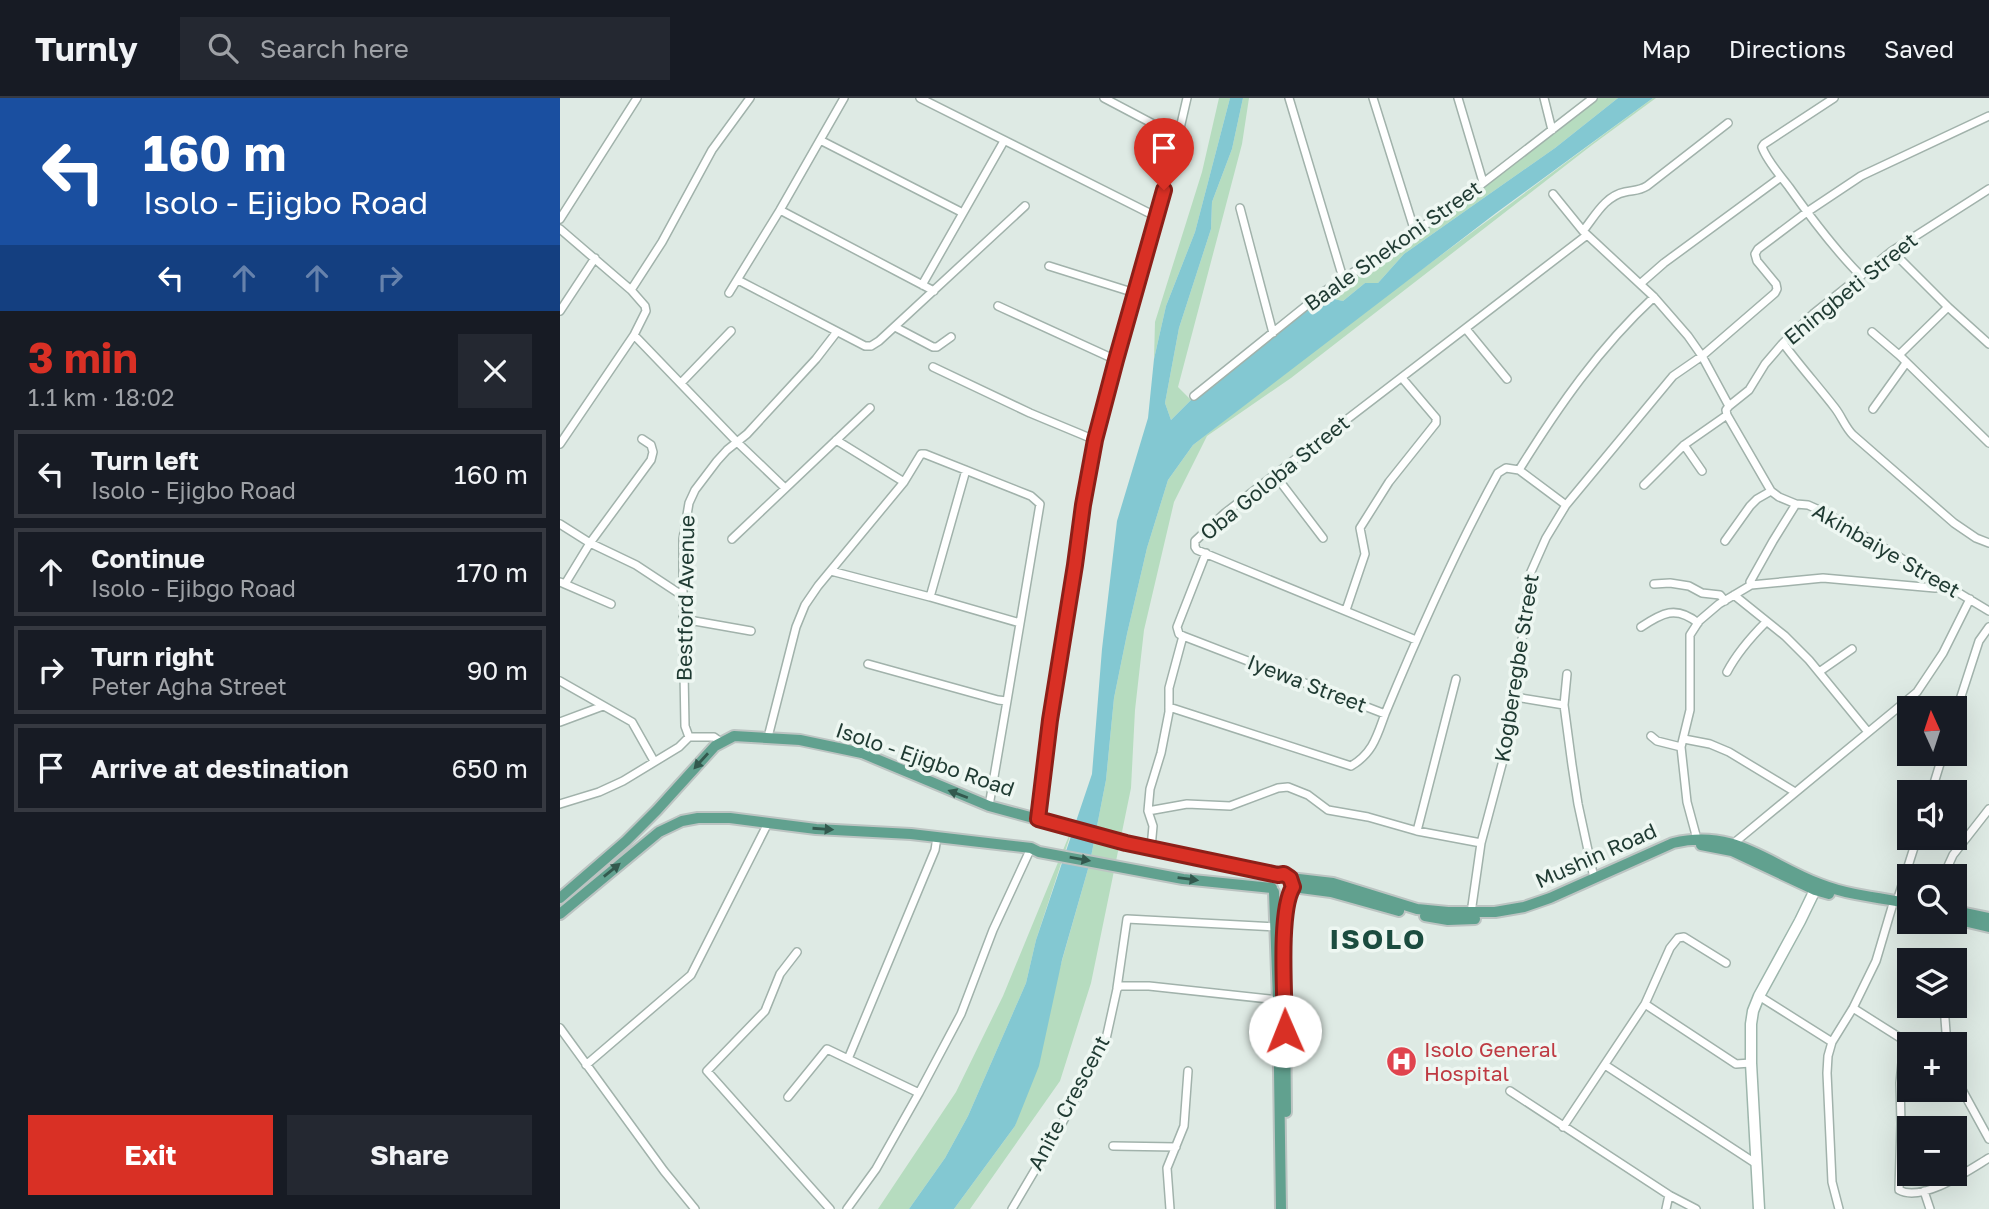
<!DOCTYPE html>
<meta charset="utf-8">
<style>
body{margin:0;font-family:"Golos Text",sans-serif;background:#242831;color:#f1f3f6;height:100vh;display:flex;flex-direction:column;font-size:26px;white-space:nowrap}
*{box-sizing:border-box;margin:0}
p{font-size:23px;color:#9ea1a6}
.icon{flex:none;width:38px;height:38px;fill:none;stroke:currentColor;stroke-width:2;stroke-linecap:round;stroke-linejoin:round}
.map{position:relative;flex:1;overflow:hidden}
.side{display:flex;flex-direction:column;background:#171b24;width:560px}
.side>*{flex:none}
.guide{background:#1a4fa0;color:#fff;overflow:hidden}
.needle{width:46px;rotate:357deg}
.buttons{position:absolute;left:1337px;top:598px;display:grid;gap:14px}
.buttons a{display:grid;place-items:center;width:70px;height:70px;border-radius:0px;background:#171b24;box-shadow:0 7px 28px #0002;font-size:35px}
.pin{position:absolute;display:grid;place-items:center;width:60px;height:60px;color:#fff;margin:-72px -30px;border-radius:50% 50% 50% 0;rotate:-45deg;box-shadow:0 0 7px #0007}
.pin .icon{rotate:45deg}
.me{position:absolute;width:77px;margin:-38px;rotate:359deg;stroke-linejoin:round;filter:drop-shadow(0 0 5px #0008)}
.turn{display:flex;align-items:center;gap:24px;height:147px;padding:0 28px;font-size:32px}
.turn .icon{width:91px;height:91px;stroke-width:2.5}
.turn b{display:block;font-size:49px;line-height:60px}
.lanes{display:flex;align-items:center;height:66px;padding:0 28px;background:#0003;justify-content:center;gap:35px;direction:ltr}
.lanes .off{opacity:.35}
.round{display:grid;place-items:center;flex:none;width:74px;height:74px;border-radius:0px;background:#242831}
.head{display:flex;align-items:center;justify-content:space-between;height:119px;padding:0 28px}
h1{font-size:42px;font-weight:700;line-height:52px;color:#d93025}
.button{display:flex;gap:14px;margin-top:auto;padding:14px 28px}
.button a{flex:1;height:80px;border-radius:0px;background:#d93025;color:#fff;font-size:28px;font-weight:700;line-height:80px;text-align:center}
.button a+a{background:#242831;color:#f1f3f6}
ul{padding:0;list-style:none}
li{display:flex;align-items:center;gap:21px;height:88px;margin:0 14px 10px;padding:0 14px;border:4px solid #363941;border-radius:0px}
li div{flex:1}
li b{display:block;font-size:26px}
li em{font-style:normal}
header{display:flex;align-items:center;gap:42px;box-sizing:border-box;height:98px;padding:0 35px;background:#171b24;border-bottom:2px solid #363941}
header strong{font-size:33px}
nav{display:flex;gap:38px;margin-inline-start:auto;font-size:24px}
.search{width:490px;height:63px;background:#242831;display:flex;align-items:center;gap:18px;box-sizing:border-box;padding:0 24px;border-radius:0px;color:#9ea1a6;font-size:26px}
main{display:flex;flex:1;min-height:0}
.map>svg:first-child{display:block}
.green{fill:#b6dcbf}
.water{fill:#83c8d2}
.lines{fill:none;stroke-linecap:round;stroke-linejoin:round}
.street-casing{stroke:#a1b2ab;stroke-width:10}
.secondary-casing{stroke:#9db6ac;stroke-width:13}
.primary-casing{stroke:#bcc4c2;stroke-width:14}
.street{stroke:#fff;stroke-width:7}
.secondary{stroke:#fff;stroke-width:10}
.primary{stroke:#61a18f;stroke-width:10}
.oneway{fill:#33594e}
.route-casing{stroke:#8d1f18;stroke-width:18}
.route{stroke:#d93025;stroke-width:12}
.labels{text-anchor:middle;stroke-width:7;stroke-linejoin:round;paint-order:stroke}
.street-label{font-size:21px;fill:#1f3a32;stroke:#eef7f2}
.health-label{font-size:21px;fill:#be3a42;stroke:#eef7f2;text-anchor:start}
.district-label{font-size:28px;font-weight:bold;letter-spacing:2px;fill:#1b4c3f;stroke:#eef7f2}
</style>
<header>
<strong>Turnly</strong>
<div class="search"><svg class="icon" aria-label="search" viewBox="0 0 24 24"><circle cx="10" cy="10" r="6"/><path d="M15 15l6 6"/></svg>Search here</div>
<nav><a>Map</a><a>Directions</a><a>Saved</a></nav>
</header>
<main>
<section class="side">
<div class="guide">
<div class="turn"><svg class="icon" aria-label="left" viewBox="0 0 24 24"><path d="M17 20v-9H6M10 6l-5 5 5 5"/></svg><div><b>160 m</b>Isolo - Ejigbo Road</div></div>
<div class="lanes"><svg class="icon" aria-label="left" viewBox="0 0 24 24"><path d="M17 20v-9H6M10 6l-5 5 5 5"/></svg><svg class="icon off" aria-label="ahead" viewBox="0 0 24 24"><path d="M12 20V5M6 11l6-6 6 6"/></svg><svg class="icon off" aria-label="ahead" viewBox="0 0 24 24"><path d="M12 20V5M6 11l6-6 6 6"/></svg><svg class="icon off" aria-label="right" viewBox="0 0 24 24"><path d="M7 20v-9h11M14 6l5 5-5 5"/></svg></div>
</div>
<div class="head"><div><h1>3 min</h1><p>1.1 km · 18:02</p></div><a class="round"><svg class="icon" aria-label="close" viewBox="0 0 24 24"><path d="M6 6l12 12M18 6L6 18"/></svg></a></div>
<ul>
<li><svg class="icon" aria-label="left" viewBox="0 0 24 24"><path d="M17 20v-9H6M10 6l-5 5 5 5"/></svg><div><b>Turn left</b><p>Isolo - Ejigbo Road</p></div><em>160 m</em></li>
<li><svg class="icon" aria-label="ahead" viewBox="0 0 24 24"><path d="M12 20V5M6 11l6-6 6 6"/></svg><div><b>Continue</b><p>Isolo - Ejibgo Road</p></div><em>170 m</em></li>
<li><svg class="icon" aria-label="right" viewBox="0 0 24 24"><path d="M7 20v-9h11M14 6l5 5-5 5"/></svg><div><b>Turn right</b><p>Peter Agha Street</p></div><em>90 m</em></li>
<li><svg class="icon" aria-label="arrive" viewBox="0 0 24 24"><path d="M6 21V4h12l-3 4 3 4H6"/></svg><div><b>Arrive at destination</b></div><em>650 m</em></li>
</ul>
<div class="button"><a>Exit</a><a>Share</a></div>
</section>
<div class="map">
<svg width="1429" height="1111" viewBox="0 0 1429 1111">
<rect width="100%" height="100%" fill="#deeae4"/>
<path class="green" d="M659 0H670L635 134 606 208 594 261 595 224 642 74Z
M683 0H689L682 46 618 289 631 302 611 322 605 305 619 230 651 131 652 104 672 51Z
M1034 0H1058L995 50 844 156 818 185H805L783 203 760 198C849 129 945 69 1034 0Z
M1093 0H1096L1032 47 731 280 647 338 614 404 584 532 575 612 571 690 531 885 500 983 410 1111H394L455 1028 530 764 546 682 554 600 567 536 587 450 608 382 633 347 780 232Z
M515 723 476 842 466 885 408 1018 385 1060 349 1111H318L396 994 443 898Z"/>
<path class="water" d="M670 0H683L672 51 652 104 651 131 619 230 605 305 611 322 631 302 654 288 760 198 783 203 805 185H818L844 156 995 50 1058 0H1093L936 115 633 347 608 382 587 450 567 536 554 600 546 682 530 764 502 862 479 968 455 1028 394 1111H349L385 1060 408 1018 466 885 476 842 532 676 542 551 557 423 588 320 594 261 606 208 635 134Z"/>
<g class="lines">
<defs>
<path id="street" d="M360 0 597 119
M544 0 618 39
M729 0 783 180
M813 0 855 134
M898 0 923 84
M984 0 992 32
M1274 0 1204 46 1202 49C1207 63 1220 77 1229 89 1251 120 1274 151 1301 178
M260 42 403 115
M993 96 1023 133 1094 199 1128 238 1142 258 1169 308 1166 312 1167 317 1211 393 1219 399 1236 406 1248 407 1266 415 1429 513
M680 110 713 235
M220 112 374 193
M0 121 77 0
M0 131 71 192 85 208 86 213 74 237 0 346
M1023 133C1035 118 1045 98 1065 94 1074 92 1079 93 1087 88L1168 25
M1332 153 1388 209 1429 246
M489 168 575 195
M178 182 305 248H311L319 243 465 108
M1080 186 1104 165 1221 79
M362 187 444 43
M71 192 102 144 152 52 190 0
M169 195 220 112 284 0
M438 208 556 262
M0 213 35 160
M335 229 373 249H377L391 239
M906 231 947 281
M1312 234 1339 257 1429 345
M74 237 177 344 225 390
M1223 245C1239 267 1258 288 1275 310 1282 319 1285 329 1293 337L1394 425 1416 440 1429 445
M1339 257 1388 209
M373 269 470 315 535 342
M121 285 171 233
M634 298 762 195 892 109 1033 0
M1169 308 1189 292 1205 266 1223 245 1253 216 1332 153 1429 91
M1313 311 1346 265
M276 342 344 384
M1124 347 1142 373
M959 372 1006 407
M715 377 763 440
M1084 387 1124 347 1167 317
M0 426 30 445 76 467 123 498
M172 441 310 310
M1165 443 1190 408 1197 401 1211 393
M271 473 370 499 460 525
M0 484 51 506
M5 486 30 445 91 362 93 354 91 347 82 341
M1094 486 1110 485 1129 488 1142 495 1160 497 1165 503
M1191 487 1263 480 1375 490 1380 489 1384 485
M1174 497 1225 538 1249 562 1308 634
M370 499 406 372
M786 512 805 456 800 430 829 384 876 325V320L842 280
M123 521 191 533
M1081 529C1102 515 1116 507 1138 525
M623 538 619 536 617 529 646 455
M856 542 637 452 635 449V443L665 415 1027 137
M308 566 438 602 447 603 429 708
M1167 574C1177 555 1191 539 1206 524
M1259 574 1292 551
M1007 576 1004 607 1012 667 1018 706 1034 780
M0 583 72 624 94 663
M955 599 1004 607
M609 609 791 668C813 655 817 638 825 616
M1395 617 1419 543 1429 529
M0 624 43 608
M1091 638 1097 643 1121 649
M208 639 236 529 245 507 258 488 344 384 361 356H365L471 398 480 406 447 603
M1124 641 1150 646 1169 654 1235 694
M161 644 154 639H129L125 628 123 521V441L129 405 135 392 157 363 167 352 187 336 256 261 276 235
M1371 695 1383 656
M0 706 39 694 63 683 119 649 129 639
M588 713 627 706 670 708 718 690 728 689 748 697 768 712 808 719 857 733 921 745
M479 721 490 622 515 467 523 406 535 342 556 262 618 39 627 0
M857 733 896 581
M1137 741 1127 704 1121 649 1130 612V537L1139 523 1159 506 1191 487 1190 484 1213 443 1236 406
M1174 745 1357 594 1383 555 1410 501
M591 750 593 728 588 713 590 691 601 655 609 614V590L623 538 825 616C859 534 895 453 938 375L946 370 959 372C998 309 1039 250 1094 199
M1383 779 1393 757 1429 711
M1337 803 1357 740
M911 815 921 745 945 655 955 599 970 476 986 440 1006 407 1113 278 1142 258 1215 195 1217 191 1216 186 1197 163 1195 156 1198 151 1247 114 1301 78 1429 18
M237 854 220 876 205 913 147 973 270 1111
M557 890 567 821 716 829
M1199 898 1272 944
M1085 906 1176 966 1191 965
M1384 908 1387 947
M1293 910 1342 941 1344 945 1340 985 1341 1026 1339 1092C1362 1105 1409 1072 1429 1060
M0 930 104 1073 135 1111
M288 961 375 752 377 739
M26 967 131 877 208 725
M1045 967 1195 1065
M1395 979 1429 1041
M950 993 1109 1097 1136 1111
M228 999 267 951 359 995
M1003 1029 1085 906 1110 850 1118 840 1124 839 1166 865
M553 1048 616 1049
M1364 1093 1370 1111
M287 1111 316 1071 359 995 401 916 433 832 471 750
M452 1111 498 1033 546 941 557 891 560 888H589L718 902
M610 1111 607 1070 624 1028 628 973
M1106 1111 1109 1097
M1279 1111 1272 1084 1267 975 1268 958 1272 944 1293 910 1316 863 1332 809"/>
<path id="secondary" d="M1199 1111 1191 965V926L1193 913 1199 898 1240 823 1255 792"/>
<path id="primary" d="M1141 747 1172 753 1255 792 1269 796
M730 780 773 785 857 811 888 814H935L964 809 990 800 1113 745C1175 730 1207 766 1260 786 1288 797 1319 800 1349 805
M733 789 771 794 839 813
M714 794 718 902 721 1111
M0 800 66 743 97 712 155 648 174 638 240 642 302 655 429 708 566 745 718 777
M1395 813 1429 820
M0 816 99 734 122 723 138 720H170L256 731 351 736 471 750 479 754 623 781 712 790
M865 818 888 822 915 821
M1395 821 1429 829
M724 856 725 820 729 795
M725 911 726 1014"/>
</defs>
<use href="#street" class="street-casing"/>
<use href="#secondary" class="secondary-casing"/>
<use href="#primary" class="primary-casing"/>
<use href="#street" class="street"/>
<use href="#secondary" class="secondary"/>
<use href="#primary" class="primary"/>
</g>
<defs><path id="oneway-solid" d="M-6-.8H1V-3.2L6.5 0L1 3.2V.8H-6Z" transform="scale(1.75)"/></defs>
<g class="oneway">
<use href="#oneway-solid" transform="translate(141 663) rotate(132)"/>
<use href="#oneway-solid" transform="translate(398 696) rotate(-159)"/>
<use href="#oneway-solid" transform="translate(263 731) rotate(4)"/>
<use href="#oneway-solid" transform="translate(520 761) rotate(10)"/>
<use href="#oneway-solid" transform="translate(52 772) rotate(-39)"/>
<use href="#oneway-solid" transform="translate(628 781) rotate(7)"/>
</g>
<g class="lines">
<defs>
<path id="route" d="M604 92 556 262 535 342 523 407 515 467 490 622 478 721 566 745 718 777 724 776 730 780 733 789C718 814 725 900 725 933"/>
</defs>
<use href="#route" class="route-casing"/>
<use href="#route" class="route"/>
</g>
<defs>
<symbol id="hospital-disc" viewBox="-11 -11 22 22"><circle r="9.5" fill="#e0444e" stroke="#eef7f2"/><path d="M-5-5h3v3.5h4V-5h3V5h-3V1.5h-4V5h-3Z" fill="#fff"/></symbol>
</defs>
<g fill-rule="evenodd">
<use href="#hospital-disc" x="824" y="946" width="35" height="35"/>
</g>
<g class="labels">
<g class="street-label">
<text transform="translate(833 148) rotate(-35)" y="7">Baale Shekoni Street</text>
<text transform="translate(1291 191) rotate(-39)" y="7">Ehingbeti Street</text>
<text transform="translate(715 380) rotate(-39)" y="7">Oba Goloba Street</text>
<text transform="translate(1326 453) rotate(30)" y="7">Akinbaiye Street</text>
<text transform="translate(126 500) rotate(-89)" y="7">Bestford Avenue</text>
<text transform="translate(957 570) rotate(-81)" y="7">Kogberegbe Street</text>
<text transform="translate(747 586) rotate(21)" y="7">Iyewa Street</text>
<text transform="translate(365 662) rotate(19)" y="7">Isolo - Ejigbo Road</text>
<text transform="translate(1036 758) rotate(-24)" y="7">Mushin Road</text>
<text transform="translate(509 1005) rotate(-62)" y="7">Anite Crescent</text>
</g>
<g class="health-label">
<text x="864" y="959">Isolo General<tspan x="864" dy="24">Hospital</tspan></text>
</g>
<g class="district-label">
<text x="818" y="851">ISOLO</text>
</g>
</g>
</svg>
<div class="buttons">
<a><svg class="needle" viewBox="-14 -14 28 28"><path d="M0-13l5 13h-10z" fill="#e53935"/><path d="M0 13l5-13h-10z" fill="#9ea1a6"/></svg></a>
<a><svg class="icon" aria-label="sound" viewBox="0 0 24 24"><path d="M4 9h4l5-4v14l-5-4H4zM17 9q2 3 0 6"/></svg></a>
<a><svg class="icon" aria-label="search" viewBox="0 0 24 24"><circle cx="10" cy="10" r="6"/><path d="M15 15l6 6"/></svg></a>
<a><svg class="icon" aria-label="layers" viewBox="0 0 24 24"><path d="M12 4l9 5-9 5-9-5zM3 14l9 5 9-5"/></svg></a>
<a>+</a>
<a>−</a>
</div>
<div class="pin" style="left:604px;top:92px;background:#d93025"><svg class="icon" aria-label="arrive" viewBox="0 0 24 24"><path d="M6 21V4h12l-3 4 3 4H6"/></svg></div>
<svg class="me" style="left:725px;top:933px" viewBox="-20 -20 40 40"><circle r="19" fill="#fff"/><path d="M0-13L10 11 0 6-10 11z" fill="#d93025"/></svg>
</div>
</main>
